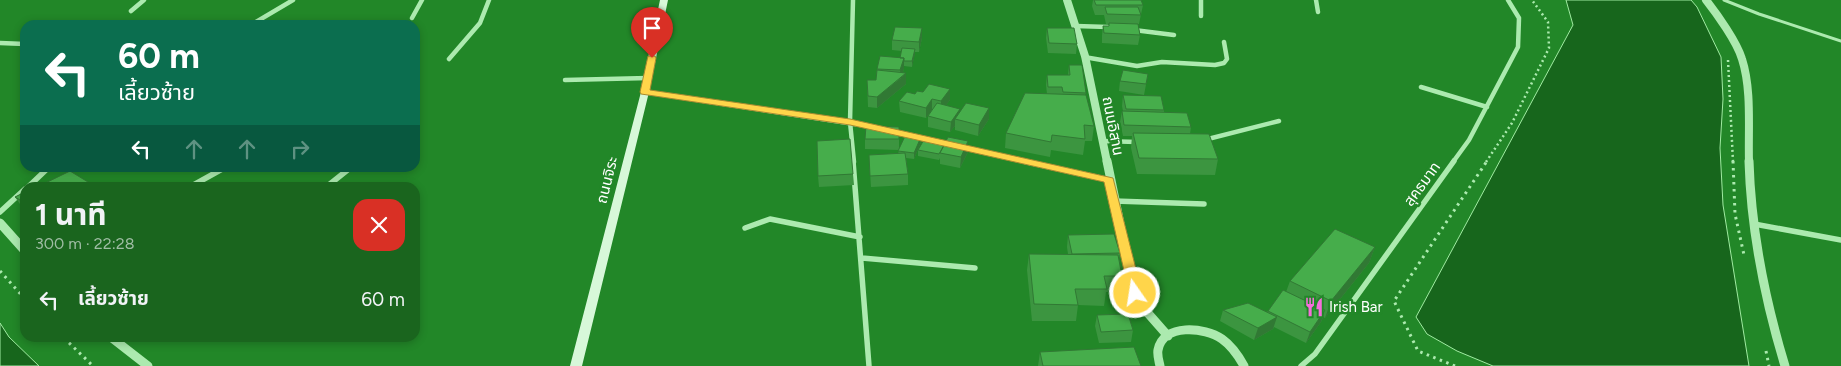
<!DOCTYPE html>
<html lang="th">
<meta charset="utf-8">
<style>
body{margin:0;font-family:Figtree,"Noto Sans Thai",sans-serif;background:#236b27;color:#f1f3f6;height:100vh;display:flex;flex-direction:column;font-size:19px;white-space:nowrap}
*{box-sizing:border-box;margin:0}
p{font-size:16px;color:#9fbda4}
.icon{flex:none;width:28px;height:28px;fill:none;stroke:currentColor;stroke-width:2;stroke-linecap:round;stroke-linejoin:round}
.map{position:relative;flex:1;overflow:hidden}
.drawer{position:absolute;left:20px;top:182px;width:400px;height:160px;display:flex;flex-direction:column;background:#1a651e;border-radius:15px;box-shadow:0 2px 8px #0003}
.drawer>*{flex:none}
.guide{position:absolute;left:20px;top:20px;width:400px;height:152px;border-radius:15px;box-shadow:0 2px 8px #0003;background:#0b6e4f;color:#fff;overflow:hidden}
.pin{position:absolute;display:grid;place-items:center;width:42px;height:42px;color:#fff;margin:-51px -21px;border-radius:50% 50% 50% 0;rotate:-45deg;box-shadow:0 0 5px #0007}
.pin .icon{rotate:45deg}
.me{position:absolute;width:55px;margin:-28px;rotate:347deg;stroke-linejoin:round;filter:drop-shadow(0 0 4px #0008)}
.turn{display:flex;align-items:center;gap:18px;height:105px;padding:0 15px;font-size:22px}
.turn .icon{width:65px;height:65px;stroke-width:2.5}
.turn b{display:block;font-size:35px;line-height:42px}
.lanes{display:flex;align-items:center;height:48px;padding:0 15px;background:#0003;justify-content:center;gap:25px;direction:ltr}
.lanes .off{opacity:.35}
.round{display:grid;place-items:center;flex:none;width:52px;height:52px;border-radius:15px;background:#236b27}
.head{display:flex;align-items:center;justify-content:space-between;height:85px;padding:0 15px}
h1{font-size:30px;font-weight:700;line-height:38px}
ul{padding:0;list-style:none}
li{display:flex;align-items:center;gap:15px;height:65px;padding:0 15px}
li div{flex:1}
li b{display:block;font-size:19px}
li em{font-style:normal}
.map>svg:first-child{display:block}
.water{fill:#17661c;stroke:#a0eba2}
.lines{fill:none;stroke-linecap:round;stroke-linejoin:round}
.path-far1{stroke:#aceaaf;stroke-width:2.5;stroke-dasharray:2 3;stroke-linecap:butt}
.path{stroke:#aceaaf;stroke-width:3;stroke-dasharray:2.5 4.5;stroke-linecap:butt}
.service{stroke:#aceaaf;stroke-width:3}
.minor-far1{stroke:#aceaaf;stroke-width:4.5}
.minor{stroke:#aceaaf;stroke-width:5.5}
.tertiary-far1{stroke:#aceaaf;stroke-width:8}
.tertiary{stroke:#aceaaf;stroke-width:9}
.secondary{fill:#d7f8d9;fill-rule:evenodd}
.wall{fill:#3c9540}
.shaded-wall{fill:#317934}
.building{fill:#46ad4b;stroke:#317934}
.route{fill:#ffd54a;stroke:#a68a30}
.labels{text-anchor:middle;stroke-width:5;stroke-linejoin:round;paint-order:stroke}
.street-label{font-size:15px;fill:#fff;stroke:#228728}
.poi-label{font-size:15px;fill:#fff;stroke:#228728;text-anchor:start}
</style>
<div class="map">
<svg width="1841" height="366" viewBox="0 0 1841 366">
<rect width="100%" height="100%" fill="#228728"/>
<path class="water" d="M1566 0H1691L1697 7 1721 57 1723 99 1720 148 1723 205 1749 366H1493L1457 351 1427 334 1416 317 1573 25Z
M0 323 9 337 39 366H0Z"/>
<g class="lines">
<path class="path-far1" d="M1728 60 1733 162
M1486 162 1512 123 1549 48 1548 22 1532 0"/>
<path class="path" d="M1733 161 1735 214 1744 255
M0 271 25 299
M64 338 93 366
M1766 351 1769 366
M1455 366 1418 351 1394 301 1487 161"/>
<path class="service" d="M1724 0 1759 14 1841 41"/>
<path class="minor-far1" d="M853 0 850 122 854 162
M1201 0V16
M1316 0 1318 12
M131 11 144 0
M412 18 422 0
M251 25 293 0
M1076 26 1108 27
M1134 30 1174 35
M0 43 25 44
M1084 57 1137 66 1162 62 1215 65 1224 63 1227 59 1224 42
M449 59 480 23 489 0
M565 80 648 78
M1421 87 1487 107
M645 92 874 127
M895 132 930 140
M1204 140 1279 121
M1102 141 1137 142
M963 147 1029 162
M1453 162 1469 140 1518 47 1519 18 1508 0"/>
<path class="minor" d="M853 161 869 366
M1023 161 1109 180
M27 188 48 168
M188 188 224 168
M325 188 350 168
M1114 201 1204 204
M0 212 25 189
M1754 224 1841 240
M745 228 770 219 860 237
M862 258 975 268
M1301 366 1315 354 1454 161"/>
<path class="tertiary-far1" d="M1067 0 1085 56 1107 162
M1706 0C1717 14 1737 42 1742 59 1752 90 1748 129 1749 162"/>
<path class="tertiary" d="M1107 161 1133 287 1146 311 1168 336
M1749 161C1751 230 1765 300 1785 366
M0 223 25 251
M112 338 148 366
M1160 366C1159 361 1157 355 1158 350 1163 323 1205 327 1222 339 1232 346 1238 355 1244 366"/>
<path class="secondary" d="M660 0H668L649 92 582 366H570L641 92Z"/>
</g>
<path class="wall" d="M1093 0H1141L1143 5 1139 24H1138L1140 35 1138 45 1102 43V35L1103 26H1109V24H1106L1104 15H1095L1092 6Z
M1047 28 1077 44 1076 54 1048 53 1046 38Z
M922 38 919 52H915L912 67 904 66 903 73 906 84 877 108 868 107 867 80H876L877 69 900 58 902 51 892 50V40Z
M1069 65 1086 93 1085 95 1094 126 1092 141H1085L1083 155 1051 150 1050 157 1005 148 1006 133 1047 94 1046 85 1047 75H1068Z
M1148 74 1144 95 1119 91 1120 81Z
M950 89V100L946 105 960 113 989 108V119L978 136 955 130V126L950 132 928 127V116L932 110 926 118 900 112 899 101 915 94Z
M1123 95 1164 110V112L1191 127 1190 134 1218 159 1215 175 1137 174 1131 148 1132 136H1123L1120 122 1122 111H1123L1122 106Z
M899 137V150L921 142 914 159 906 158 908 174V185L871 187 869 155 898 154 899 150 865 149V139Z
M968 141V152L960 168 940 164V158L939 160 918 156V150L946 142Z
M853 174 854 185 819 187 818 176Z
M25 192V211L15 197Z
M1068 235 1120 253 1119 259 1122 276 1119 292H1106L1104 306 1078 305 1076 321H1032L1027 270 1029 254H1068L1067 247Z
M1375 247 1369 263 1325 318 1323 317 1321 322 1306 343 1274 327 1273 329 1254 340 1220 321 1223 310 1267 312 1268 311 1286 292 1290 281Z
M1097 315 1133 330 1131 342 1099 343 1095 326Z
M1040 352 1141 366H1038Z"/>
<path class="shaded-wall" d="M922 28V38L919 52V42Z
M915 49V54L912 67V61Z
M904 58V68L902 77 906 73V84L877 108V97L901 78 900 70Z
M950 89V100L941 112V101Z
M932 99V110L926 118V108Z
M989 108V119L978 136 979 125Z
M960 109V119H955V126L950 132 951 122Z
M921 137V142L914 159V153Z
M968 141V152L960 168 961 157Z
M93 185 95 188H87Z
M1375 247 1369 263 1325 318 1331 301Z
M1325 310 1321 322 1306 343 1310 332Z
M1277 317 1273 329 1254 340 1258 328Z"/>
<path class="building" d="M1094 0H1141L1143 5H1096Z
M1105 7H1138L1141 15 1107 14Z
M1109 23 1138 24 1140 35 1104 33 1103 26H1109Z
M895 27 922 28 919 42 892 40Z
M1047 28H1074L1077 44 1049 43Z
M902 48 915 49 912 61H904V58H900Z
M880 56 904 58 900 70 877 69Z
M1069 65H1082L1086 93 1063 92 1062 87H1048L1047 75H1070Z
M877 70 906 73 877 97 868 96 867 80H876Z
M1123 70 1148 74 1146 84 1120 81Z
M929 84 950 89 941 101 932 99 926 108 899 101 907 92 915 94 917 91 923 92Z
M1025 93 1086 95 1094 126 1084 125 1085 139 1052 135 1051 142 1006 133Z
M1123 95 1161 96 1164 110 1126 109Z
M937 103 960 109 951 122 928 116Z
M966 103 989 108 979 125 955 119Z
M1122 111 1187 113 1191 127 1124 125Z
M866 126 899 127V139H865Z
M1133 133 1209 134 1218 159 1139 158Z
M906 134 921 137 914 153 898 151Z
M948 137 968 141 961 157 940 153Z
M925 138 946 142 939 154 918 150Z
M850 139 853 174 818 176 817 141Z
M905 153 908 174 870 176 869 155Z
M70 171 93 185 87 188H35Z
M25 192V203L15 197Z
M1335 229 1375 247 1331 301 1290 281Z
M1114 234 1120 253 1072 254 1068 235Z
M1029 254 1118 255 1122 276H1104L1107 289H1075L1078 305 1034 304Z
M1283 290 1325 310 1310 332 1268 311Z
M1248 303 1277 317 1258 328 1223 310Z
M1128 314 1133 330 1101 332 1097 315Z
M1134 347 1141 366H1043L1040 352Z"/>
<path class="route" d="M648 56H655L656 58 650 90 850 119 1113 178 1142 293 1140 296H1131L1129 293 1104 182 850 125 641 94 640 92Z"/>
<defs>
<symbol id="restaurant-bare" viewBox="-9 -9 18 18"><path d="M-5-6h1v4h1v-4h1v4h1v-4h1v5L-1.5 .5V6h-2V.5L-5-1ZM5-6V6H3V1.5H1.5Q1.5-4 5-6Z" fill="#f66eda" stroke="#228728" stroke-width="2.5" paint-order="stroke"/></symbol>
</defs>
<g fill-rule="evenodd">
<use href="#restaurant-bare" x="1300" y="293" width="28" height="28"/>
</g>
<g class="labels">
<g class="street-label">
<text transform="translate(1113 126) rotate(79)" y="5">ถนนอิสาน</text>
<text transform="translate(607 180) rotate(-76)" y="5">ถนนจิระ</text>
<text transform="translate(1422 184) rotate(-54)" y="5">สุคธมาท</text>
</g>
<g class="poi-label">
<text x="1329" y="312">Irish Bar</text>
</g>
</g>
</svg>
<div class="pin" style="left:652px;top:58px;background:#d93025"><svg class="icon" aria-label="arrive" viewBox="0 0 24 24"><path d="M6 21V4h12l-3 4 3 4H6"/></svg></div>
<svg class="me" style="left:1135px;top:293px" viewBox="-20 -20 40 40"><circle r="17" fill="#ffd54a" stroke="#fff" stroke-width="3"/><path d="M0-11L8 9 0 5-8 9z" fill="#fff"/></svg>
<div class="guide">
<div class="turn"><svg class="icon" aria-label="left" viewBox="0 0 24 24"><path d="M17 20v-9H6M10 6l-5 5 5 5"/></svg><div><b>60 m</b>เลี้ยวซ้าย</div></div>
<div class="lanes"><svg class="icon" aria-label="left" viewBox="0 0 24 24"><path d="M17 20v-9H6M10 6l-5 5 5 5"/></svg><svg class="icon off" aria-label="ahead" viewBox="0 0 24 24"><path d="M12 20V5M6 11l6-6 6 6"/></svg><svg class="icon off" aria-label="ahead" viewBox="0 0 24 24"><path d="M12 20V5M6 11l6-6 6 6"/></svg><svg class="icon off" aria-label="right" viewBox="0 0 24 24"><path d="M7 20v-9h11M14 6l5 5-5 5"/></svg></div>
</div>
<section class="drawer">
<div class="head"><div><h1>1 นาที</h1><p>300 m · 22:28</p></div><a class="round" style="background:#d93025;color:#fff"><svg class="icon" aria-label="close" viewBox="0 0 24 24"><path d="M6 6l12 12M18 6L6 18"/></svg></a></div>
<ul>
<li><svg class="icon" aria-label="left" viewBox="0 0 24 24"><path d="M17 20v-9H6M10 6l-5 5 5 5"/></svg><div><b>เลี้ยวซ้าย</b></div><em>60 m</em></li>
</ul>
</section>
</div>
